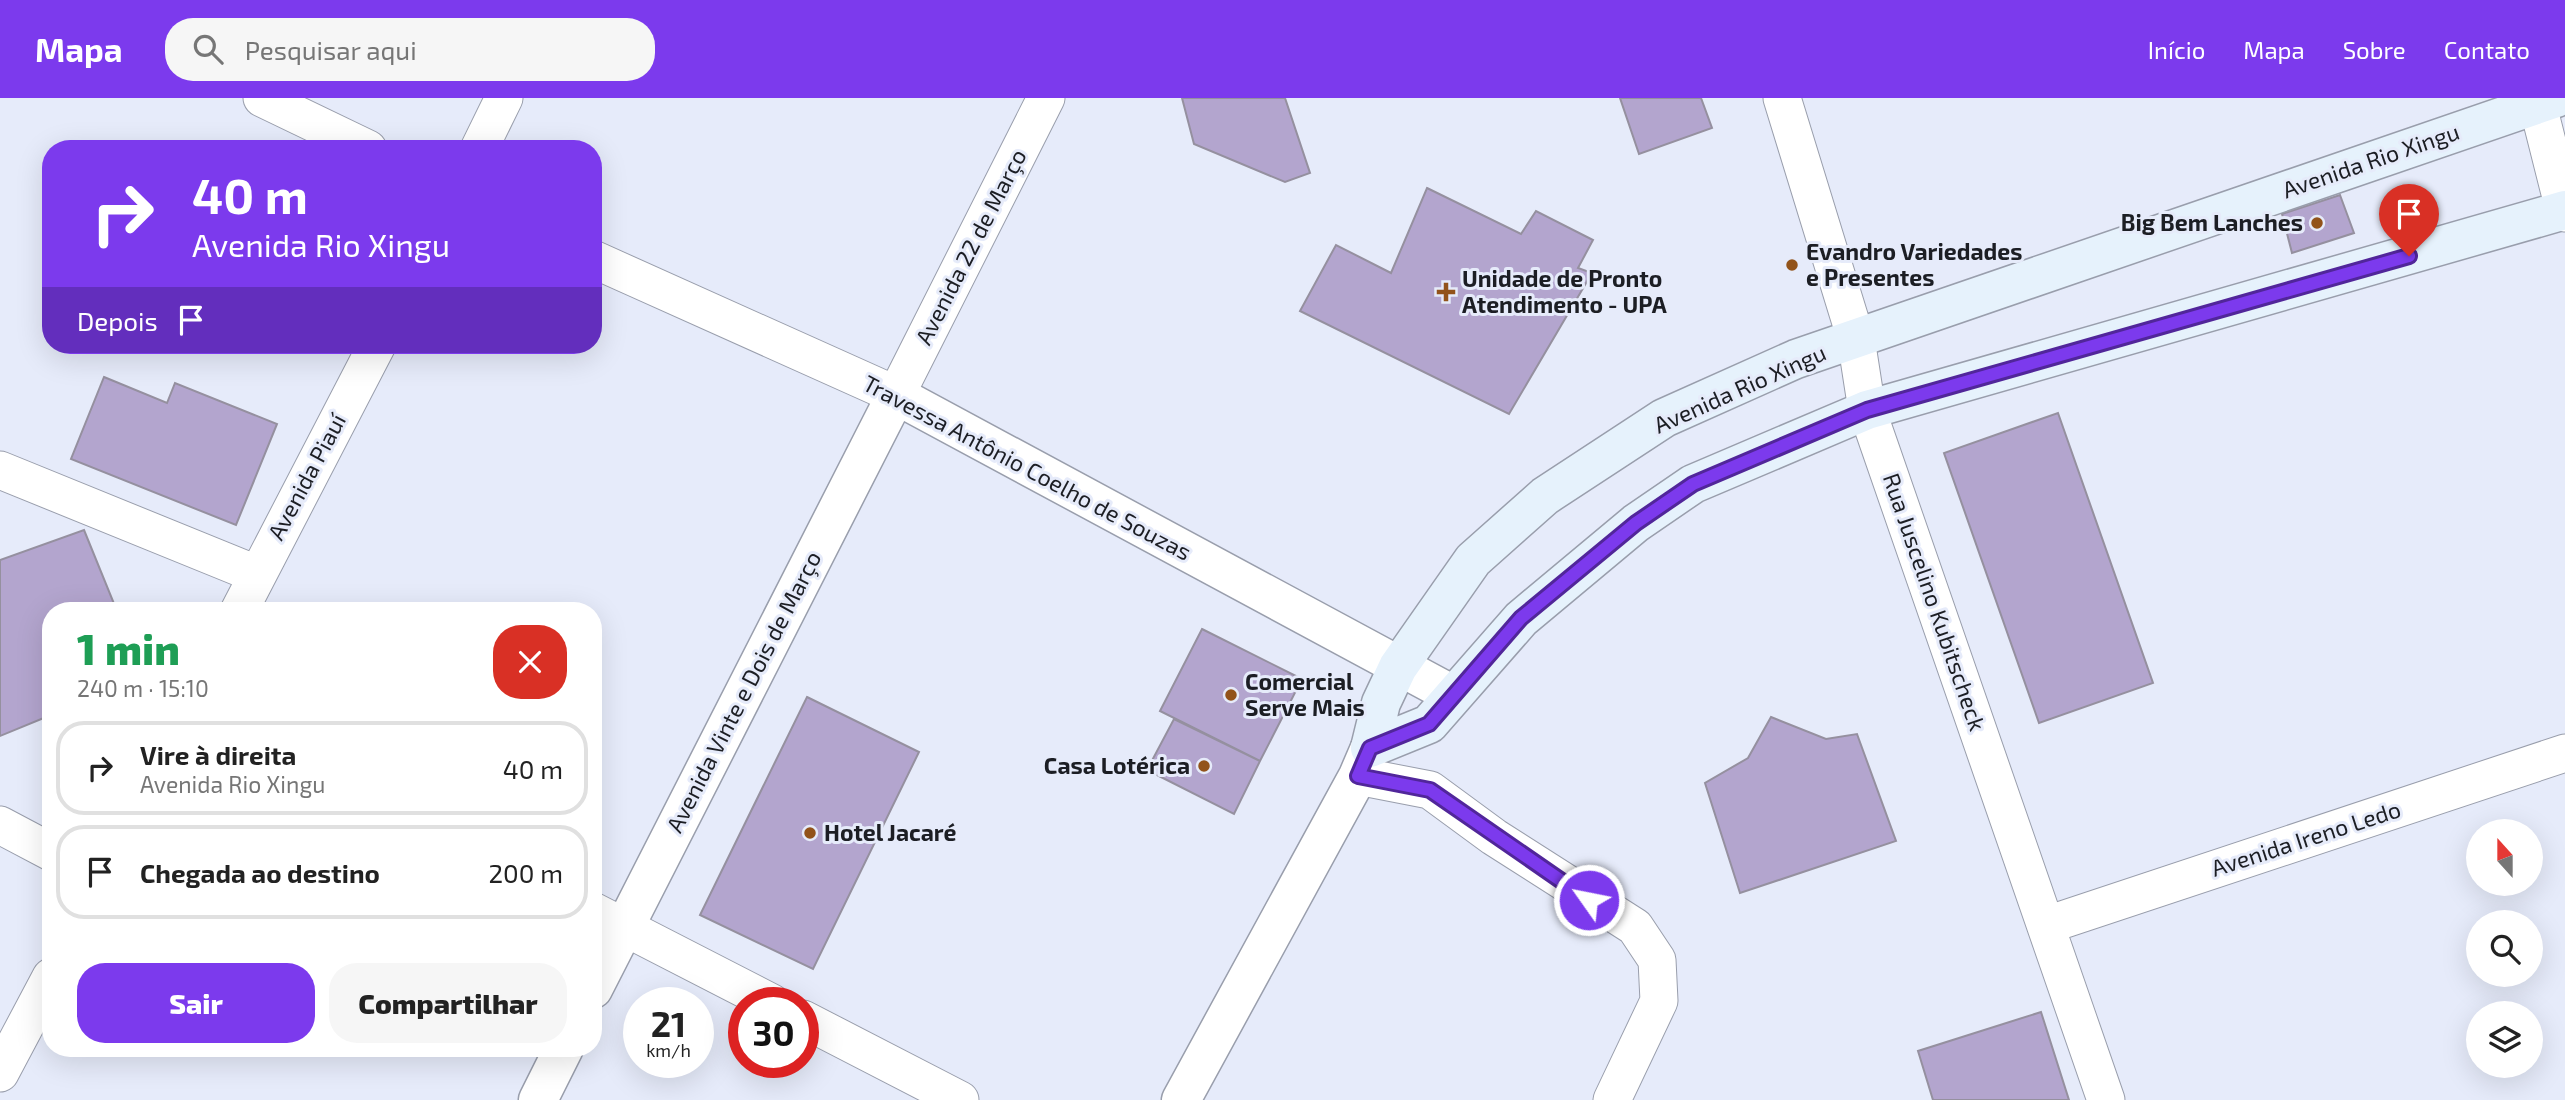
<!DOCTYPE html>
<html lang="pt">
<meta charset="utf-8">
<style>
body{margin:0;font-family:"Exo 2",sans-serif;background:#f6f6f6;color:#222;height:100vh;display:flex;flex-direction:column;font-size:26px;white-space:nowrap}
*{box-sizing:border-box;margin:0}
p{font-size:23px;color:#767676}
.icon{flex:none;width:38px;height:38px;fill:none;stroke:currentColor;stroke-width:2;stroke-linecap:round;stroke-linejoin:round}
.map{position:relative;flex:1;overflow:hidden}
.side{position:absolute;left:42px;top:504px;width:560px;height:455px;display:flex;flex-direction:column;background:#fff;border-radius:28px;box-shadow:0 7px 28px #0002}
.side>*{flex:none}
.banner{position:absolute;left:42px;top:42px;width:560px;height:214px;border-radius:28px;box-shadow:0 7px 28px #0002;background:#7c3aed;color:#fff;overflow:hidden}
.needle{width:46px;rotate:339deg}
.buttons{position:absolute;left:2466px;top:721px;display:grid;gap:14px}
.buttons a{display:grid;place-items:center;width:77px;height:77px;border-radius:50%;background:#fff;box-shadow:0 7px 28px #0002;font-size:35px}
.speed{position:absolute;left:623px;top:889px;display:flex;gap:14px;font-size:35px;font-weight:700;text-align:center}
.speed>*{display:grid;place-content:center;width:91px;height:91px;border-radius:50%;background:#fff;box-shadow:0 7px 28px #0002;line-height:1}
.speed small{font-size:18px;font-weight:400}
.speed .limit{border:10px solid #d22;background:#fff;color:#111}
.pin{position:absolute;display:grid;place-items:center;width:60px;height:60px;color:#fff;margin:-72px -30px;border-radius:50% 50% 50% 0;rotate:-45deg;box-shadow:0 0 7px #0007}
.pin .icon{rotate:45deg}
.me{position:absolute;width:77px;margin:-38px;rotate:303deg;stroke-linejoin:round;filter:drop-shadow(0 0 5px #0008)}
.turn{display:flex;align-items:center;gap:24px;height:147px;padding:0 35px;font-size:32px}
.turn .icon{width:91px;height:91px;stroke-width:2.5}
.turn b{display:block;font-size:49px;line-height:60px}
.then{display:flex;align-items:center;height:66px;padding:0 35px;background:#0003;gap:14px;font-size:26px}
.round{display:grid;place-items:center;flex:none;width:74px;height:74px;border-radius:28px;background:#f6f6f6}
.head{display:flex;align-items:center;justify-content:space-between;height:119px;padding:0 35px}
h1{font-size:42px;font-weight:800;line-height:52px;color:#1e9e55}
.action{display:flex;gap:14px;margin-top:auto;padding:14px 35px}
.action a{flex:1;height:80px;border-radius:28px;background:#7c3aed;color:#fff;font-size:28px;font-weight:800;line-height:80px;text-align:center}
.action a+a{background:#f6f6f6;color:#222}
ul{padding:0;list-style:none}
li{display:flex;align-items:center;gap:21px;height:94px;margin:0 14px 10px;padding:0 21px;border:4px solid #e0e0e0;border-radius:28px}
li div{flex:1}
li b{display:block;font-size:26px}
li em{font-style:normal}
header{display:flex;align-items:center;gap:42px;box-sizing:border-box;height:98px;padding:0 35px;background:#7c3aed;color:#fff}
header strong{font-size:33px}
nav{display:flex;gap:38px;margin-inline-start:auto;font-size:24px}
.search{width:490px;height:63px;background:#f6f6f6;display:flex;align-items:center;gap:18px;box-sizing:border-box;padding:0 24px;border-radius:28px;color:#767676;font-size:26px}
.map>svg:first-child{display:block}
.building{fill:#b3a5ce;stroke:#95909f;stroke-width:2}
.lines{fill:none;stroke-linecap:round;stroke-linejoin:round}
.minor-casing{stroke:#999eac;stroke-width:39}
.tertiary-casing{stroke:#999eac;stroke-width:41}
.secondary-casing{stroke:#999eac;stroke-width:41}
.minor{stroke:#fff;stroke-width:37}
.tertiary{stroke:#fff;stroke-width:38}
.secondary{stroke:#e6f2fc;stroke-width:38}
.route-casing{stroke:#51269a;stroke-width:18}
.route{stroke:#7c3aed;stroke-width:12}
.poi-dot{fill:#92531a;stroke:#e6ebfa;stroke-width:2.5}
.labels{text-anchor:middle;stroke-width:6;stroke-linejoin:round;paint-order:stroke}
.street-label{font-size:23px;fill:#1c1e24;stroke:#e6ebfa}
.poi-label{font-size:23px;font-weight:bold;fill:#1c1e24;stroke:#e6ebfa;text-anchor:start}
</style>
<header>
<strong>Mapa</strong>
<div class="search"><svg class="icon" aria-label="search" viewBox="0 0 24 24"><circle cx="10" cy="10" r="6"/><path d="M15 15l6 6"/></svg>Pesquisar aqui</div>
<nav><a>Início</a><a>Mapa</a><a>Sobre</a><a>Contato</a></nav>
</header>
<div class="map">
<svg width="2565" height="1002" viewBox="0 0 2565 1002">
<rect width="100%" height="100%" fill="#e6ebfa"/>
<path class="building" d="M1182 0H1285L1310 75 1285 84 1194 46Z
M1620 0H1701L1712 30 1639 56Z
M1427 90 1521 136 1536 113 1593 142 1578 170 1592 175 1509 316 1300 213 1336 147 1391 175Z
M2340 97 2354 135 2292 155 2282 116Z
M104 279 167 305 175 285 277 326 236 427 71 361Z
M2058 315 2153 585 2039 625 1944 355Z
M84 432 117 513H51V617L0 638V462Z
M1202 531 1302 581 1260 663 1160 613Z
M807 599 919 654 813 871 700 817Z
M1771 619 1826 641 1857 636 1896 743 1740 795 1705 685 1748 660Z
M1174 621 1260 663 1234 716 1147 672Z
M2041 914 2069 1002H1933L1918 953Z"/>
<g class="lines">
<defs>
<path id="minor" d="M262 0 368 51
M1782 0 1856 241 1867 312 2106 1002
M2536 0 2565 115
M479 51 504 0
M593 161 896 297 1046 0
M0 372 256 476
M239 513 377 247
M1358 678 1430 692 1494 739 1635 829 1657 862 1659 903 1612 1002
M0 727 51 754
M593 813 772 905
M2047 827 2565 655
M803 921 960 1002
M0 975 51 879"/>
<path id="tertiary" d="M593 891 896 297 1453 597
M538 1002 564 950
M1181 1002 1358 678 1370 650"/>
<path id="secondary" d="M1370 650 1381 605 1398 569 1473 462 1545 398 1664 320 1796 261 2556 0
M1370 650 1429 626 1521 521 1636 425 1693 386 1867 312 2565 112"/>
</defs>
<use href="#minor" class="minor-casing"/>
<use href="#tertiary" class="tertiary-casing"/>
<use href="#secondary" class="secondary-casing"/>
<use href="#minor" class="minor"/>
<use href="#tertiary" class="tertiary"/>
<use href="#secondary" class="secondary"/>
</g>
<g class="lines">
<defs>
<path id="route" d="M1589 802 1430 692 1358 678 1370 650 1429 626 1521 520 1636 425 1693 386 1867 312 2409 158"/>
</defs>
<use href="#route" class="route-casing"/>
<use href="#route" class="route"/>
</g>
<g class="poi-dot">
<circle cx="2317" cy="125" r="7"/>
<circle cx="1792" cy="167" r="7"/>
<path d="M1442.5 183.5h7v7h7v7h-7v7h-7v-7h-7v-7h7z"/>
<circle cx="1231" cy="597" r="7"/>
<circle cx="1204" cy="668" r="7"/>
<circle cx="810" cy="735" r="7"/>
</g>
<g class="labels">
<g class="street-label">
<text transform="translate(2371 63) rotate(-19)" y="8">Avenida Rio Xingu</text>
<text transform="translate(971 149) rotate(-63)" y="8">Avenida 22 de Março</text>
<text transform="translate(1740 291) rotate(-24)" y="8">Avenida Rio Xingu</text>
<text transform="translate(1027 370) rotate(28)" y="8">Travessa Antônio Coelho de Souzas</text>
<text transform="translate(307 379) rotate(-62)" y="8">Avenida Piauí</text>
<text transform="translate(1934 504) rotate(71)" y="8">Rua Juscelino Kubitscheck</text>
<text transform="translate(744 594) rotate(-63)" y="8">Avenida Vinte e Dois de Março</text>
<text transform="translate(2306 741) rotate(-18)" y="8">Avenida Ireno Ledo</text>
</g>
<g class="poi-label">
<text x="2303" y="133" text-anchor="end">Big Bem Lanches</text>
<text x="1806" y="162">Evandro Variedades<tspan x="1806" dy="26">e Presentes</tspan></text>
<text x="1462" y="189">Unidade de Pronto<tspan x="1462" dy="26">Atendimento - UPA</tspan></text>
<text x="1245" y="592">Comercial<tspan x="1245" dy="26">Serve Mais</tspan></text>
<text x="1190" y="676" text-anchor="end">Casa Lotérica</text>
<text x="824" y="743">Hotel Jacaré</text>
</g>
</g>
</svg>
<div class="buttons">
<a><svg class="needle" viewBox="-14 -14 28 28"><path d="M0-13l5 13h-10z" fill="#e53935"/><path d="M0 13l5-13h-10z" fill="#767676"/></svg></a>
<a><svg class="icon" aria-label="search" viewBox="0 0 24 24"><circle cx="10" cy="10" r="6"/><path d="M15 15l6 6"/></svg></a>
<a><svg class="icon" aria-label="layers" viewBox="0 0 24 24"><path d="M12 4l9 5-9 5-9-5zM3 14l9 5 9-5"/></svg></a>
</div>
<div class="speed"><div>21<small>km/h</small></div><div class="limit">30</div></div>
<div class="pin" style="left:2409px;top:158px;background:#d93025"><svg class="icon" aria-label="arrive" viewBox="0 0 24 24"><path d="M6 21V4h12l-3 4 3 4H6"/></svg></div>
<svg class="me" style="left:1589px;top:802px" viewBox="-20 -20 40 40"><circle r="17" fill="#7c3aed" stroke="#fff" stroke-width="3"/><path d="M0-11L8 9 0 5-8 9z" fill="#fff"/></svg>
<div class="banner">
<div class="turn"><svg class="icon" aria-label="right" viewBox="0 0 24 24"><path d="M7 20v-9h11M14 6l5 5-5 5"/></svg><div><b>40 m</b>Avenida Rio Xingu</div></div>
<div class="then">Depois<svg class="icon" aria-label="arrive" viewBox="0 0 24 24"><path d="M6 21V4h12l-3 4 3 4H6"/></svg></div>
</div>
<section class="side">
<div class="head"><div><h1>1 min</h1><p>240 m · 15:10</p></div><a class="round" style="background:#d93025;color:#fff"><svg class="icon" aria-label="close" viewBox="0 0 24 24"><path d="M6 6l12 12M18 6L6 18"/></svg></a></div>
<ul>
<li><svg class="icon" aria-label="right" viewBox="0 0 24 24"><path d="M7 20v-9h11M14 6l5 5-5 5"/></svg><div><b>Vire à direita</b><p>Avenida Rio Xingu</p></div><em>40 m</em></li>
<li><svg class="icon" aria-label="arrive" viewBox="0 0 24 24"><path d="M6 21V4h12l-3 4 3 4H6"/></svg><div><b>Chegada ao destino</b></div><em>200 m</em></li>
</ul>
<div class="action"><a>Sair</a><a>Compartilhar</a></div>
</section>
</div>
